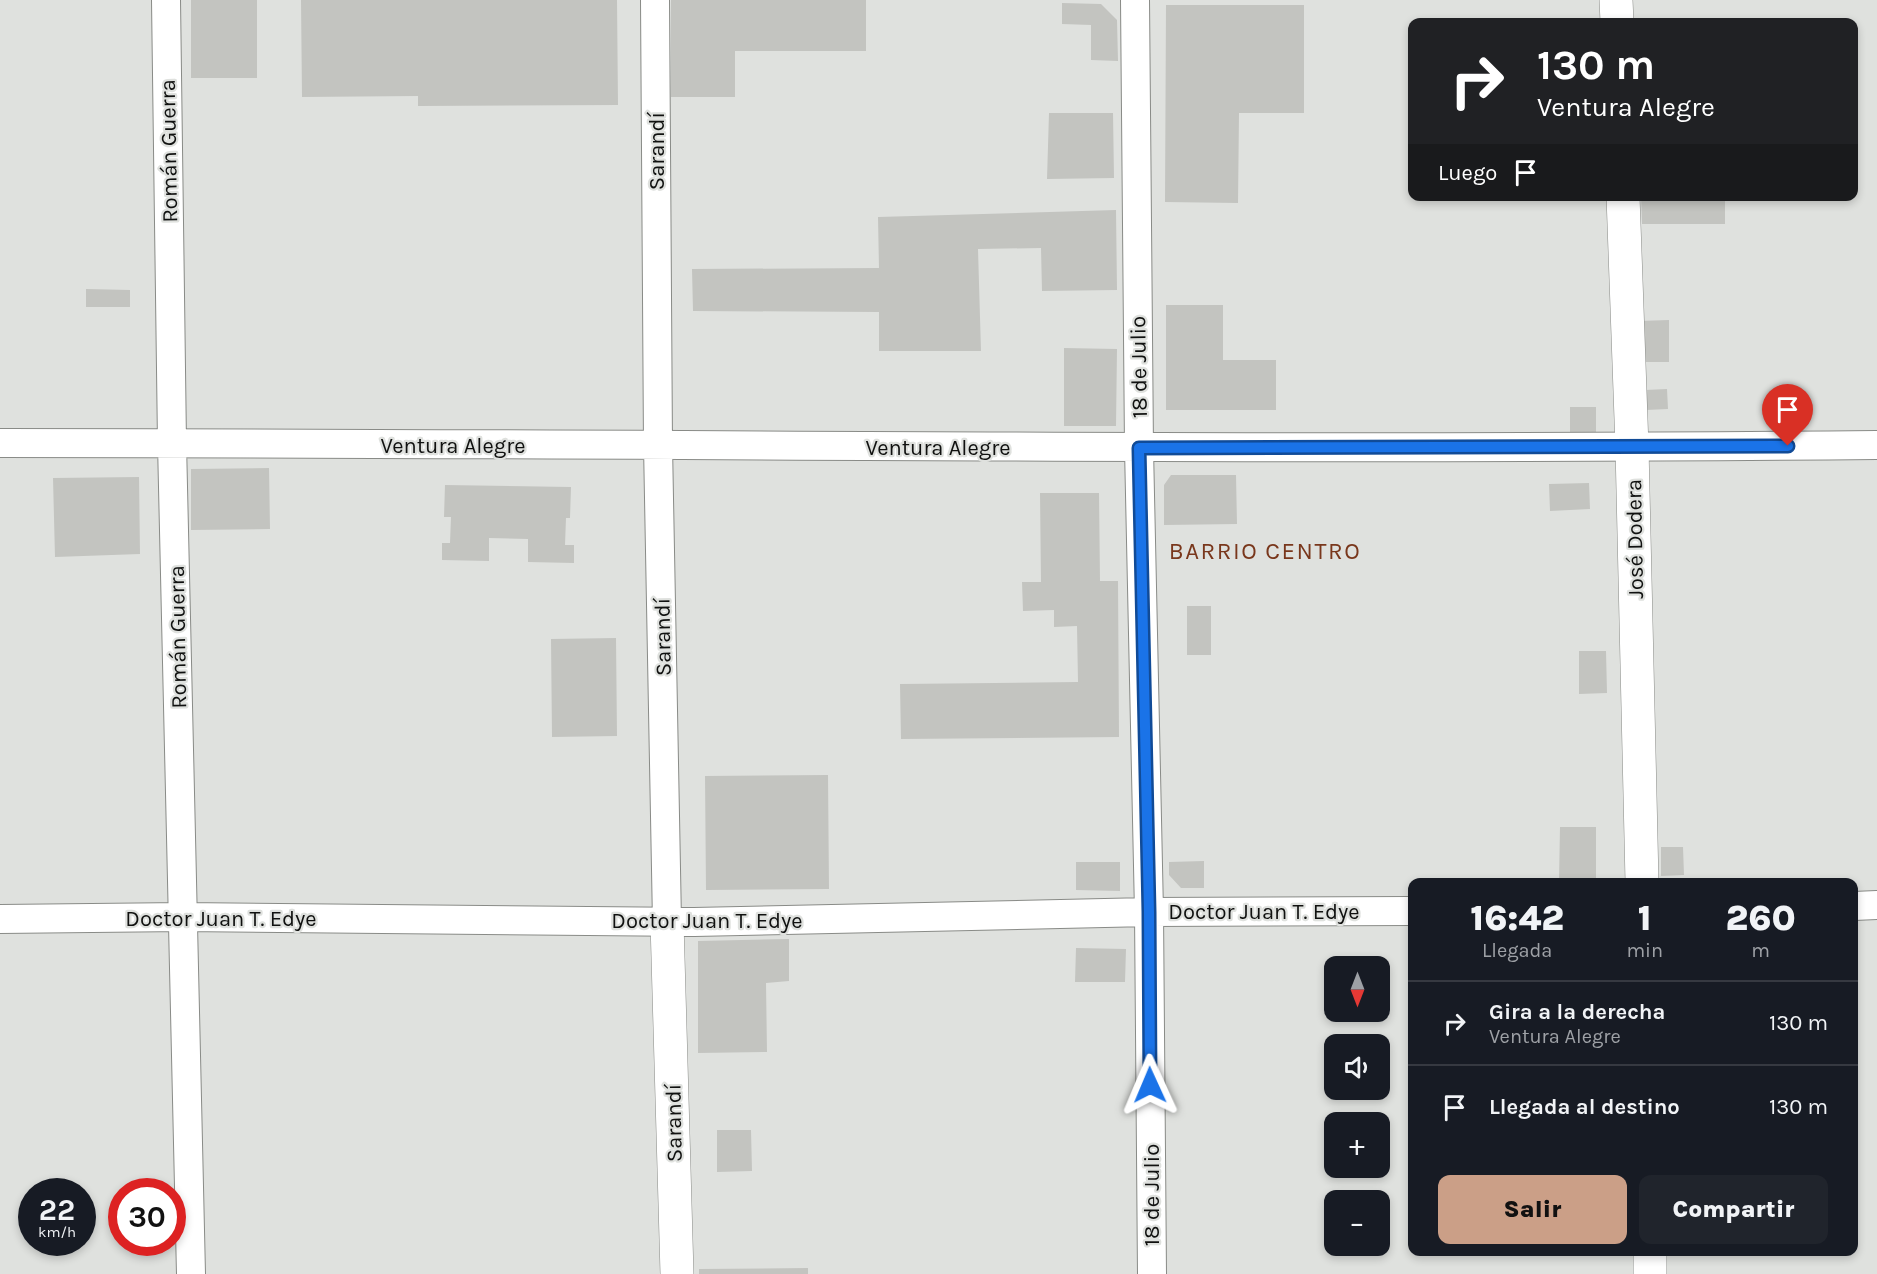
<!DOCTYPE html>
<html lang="es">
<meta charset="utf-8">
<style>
body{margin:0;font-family:Karla,sans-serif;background:#20242c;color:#f1f3f6;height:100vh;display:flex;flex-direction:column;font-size:22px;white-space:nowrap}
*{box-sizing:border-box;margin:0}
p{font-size:20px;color:#9ea1a6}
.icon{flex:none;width:33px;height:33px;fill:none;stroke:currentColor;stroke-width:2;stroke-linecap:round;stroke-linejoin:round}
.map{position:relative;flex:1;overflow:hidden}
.panel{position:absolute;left:1408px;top:878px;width:450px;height:378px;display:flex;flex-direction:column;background:#171b24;border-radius:12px;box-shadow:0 3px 9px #0003}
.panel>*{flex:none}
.banner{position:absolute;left:1408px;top:18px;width:450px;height:183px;border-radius:12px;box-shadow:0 3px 9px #0003;background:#202124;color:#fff;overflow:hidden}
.needle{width:39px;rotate:180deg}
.fabs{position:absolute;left:1324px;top:956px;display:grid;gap:12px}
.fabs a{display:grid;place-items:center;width:66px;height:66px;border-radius:12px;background:#171b24;box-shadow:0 3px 9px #0003;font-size:30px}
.speed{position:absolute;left:18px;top:1178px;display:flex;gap:12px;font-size:30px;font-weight:700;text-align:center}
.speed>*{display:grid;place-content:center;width:78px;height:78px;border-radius:50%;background:#171b24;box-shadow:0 3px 9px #0003;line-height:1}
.speed small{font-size:15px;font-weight:400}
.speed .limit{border:9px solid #d22;background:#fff;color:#111}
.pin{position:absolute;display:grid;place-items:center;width:51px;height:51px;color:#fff;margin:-62px -26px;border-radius:50% 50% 50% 0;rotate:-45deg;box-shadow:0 0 6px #0007}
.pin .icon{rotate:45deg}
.me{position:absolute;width:66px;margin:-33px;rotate:359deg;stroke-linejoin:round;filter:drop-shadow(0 0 4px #0008)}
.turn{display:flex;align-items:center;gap:21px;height:126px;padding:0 30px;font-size:27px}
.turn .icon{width:78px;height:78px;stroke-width:2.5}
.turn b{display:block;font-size:42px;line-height:51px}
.then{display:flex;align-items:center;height:57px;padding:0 30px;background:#0003;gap:12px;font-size:22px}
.eta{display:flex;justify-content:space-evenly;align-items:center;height:102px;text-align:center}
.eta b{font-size:36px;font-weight:800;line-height:42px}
.cta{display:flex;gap:12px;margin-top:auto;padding:12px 30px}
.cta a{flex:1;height:69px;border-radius:12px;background:#cb9f87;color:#111;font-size:24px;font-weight:800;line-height:69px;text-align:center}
.cta a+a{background:#20242c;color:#f1f3f6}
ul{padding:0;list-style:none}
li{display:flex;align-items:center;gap:18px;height:84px;padding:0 30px;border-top:2px solid #363941}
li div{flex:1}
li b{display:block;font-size:22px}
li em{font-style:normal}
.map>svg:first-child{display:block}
.building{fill:#c3c4c0}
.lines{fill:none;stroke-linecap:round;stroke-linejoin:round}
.street-casing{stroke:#898b87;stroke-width:30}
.secondary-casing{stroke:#898b87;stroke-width:34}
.street{stroke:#fff;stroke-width:28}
.secondary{stroke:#fff;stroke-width:33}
.route-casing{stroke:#114b97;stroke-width:15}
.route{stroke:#1a73e8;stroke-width:10}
.labels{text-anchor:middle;stroke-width:4.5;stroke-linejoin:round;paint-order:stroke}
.street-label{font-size:22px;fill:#101110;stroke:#dfe1de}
.neighbourhood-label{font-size:24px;letter-spacing:1.5px;fill:#79371c;stroke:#dfe1de}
</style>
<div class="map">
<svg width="1877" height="1274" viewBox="0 0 1877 1274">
<rect width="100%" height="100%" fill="#dfe1de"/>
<path class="building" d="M191 0H257V78H191Z
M301 0H617L618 105 418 106V96L302 97Z
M671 0H866V51H735V97H671Z
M1062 3 1101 4 1117 20 1118 61 1091 60V25L1062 24Z
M1166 5H1304V113H1239L1238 203 1165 202Z
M1049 113H1113L1114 178 1047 179Z
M1641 196H1725V224H1642Z
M1116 210 1117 290 1042 291 1041 248 978 249 981 351H879V312L693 311 692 269 879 268 878 217Z
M86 289 130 290V307H86Z
M1166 305H1223V360H1276V410H1166Z
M1669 320V362H1639V321Z
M1064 348 1117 349 1116 426H1064Z
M1667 389 1668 409 1646 410 1645 390Z
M1570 407H1596V435H1570Z
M269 468 270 529 191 530V469Z
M1171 475H1236L1237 524 1164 525V485Z
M139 477 140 554 55 557 53 478Z
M1589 483 1590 509 1550 511 1549 484Z
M445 485 571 487 570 518H566L565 545H574V563L528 562V539L489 538V561L442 560V543H450L451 517H444Z
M1040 493H1099L1100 581H1118L1119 737 901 739 900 684 1078 682 1077 626 1054 627V610L1023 611 1022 582H1041Z
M1187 606H1211V655H1187Z
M616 638 617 736 552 737 551 639Z
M1579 651H1606L1607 693 1579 694Z
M828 775 829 889 706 890 705 776Z
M1560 827H1596V882H1559Z
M1661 847H1683L1684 875 1661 876Z
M1204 861V888H1181L1169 875V862Z
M1076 862H1120V891L1076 890Z
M789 939V981L766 983 767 1052 698 1053V941Z
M1076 948 1126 949 1125 982H1075Z
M717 1130H751L752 1171 717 1172Z
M808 1268V1274H699V1269Z"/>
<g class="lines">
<defs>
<path id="street" d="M166 0 172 443 191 1274
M655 0 658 445 667 922
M1135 0 1139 448 1149 912 1152 1274
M0 443C626 443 1251 451 1877 445
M1854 906 1877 905
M0 919 183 917 694 922 1149 912 1413 911"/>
<path id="secondary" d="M1616 0 1617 22
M1623 196 1632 447 1642 882
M667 922 677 1274
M1650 1251V1274"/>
</defs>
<use href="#street" class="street-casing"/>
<use href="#secondary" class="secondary-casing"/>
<use href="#street" class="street"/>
<use href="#secondary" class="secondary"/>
</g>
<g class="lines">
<defs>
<path id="route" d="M1150 1085 1149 912 1139 448 1788 446"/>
</defs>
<use href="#route" class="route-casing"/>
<use href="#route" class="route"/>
</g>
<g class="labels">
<g class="street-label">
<text transform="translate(168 151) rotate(-91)" y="8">Román Guerra</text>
<text transform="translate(656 151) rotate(-90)" y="8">Sarandí</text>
<text transform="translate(1138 367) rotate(-91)" y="8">18 de Julio</text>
<text x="453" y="453">Ventura Alegre</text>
<text x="938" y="455">Ventura Alegre</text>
<text transform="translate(1634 539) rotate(-91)" y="8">José Dodera</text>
<text transform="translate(177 637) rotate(-91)" y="8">Román Guerra</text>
<text transform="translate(662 637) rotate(-91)" y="8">Sarandí</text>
<text x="1264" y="919">Doctor Juan T. Edye</text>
<text x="221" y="926">Doctor Juan T. Edye</text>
<text x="707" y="928">Doctor Juan T. Edye</text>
<text transform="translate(673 1123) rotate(-91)" y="8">Sarandí</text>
<text transform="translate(1151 1195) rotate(-90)" y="8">18 de Julio</text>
</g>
<g class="neighbourhood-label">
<text x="1265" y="559">BARRIO CENTRO</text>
</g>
</g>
</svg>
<div class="fabs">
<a><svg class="needle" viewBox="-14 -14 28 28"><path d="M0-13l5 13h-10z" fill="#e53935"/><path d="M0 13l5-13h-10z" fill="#9ea1a6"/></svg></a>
<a><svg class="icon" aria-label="sound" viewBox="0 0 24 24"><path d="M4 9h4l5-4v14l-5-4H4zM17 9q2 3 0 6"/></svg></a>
<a>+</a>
<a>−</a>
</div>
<div class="speed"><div>22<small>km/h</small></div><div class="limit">30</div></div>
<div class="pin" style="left:1788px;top:446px;background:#d93025"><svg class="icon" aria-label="arrive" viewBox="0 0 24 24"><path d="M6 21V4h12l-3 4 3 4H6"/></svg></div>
<svg class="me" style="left:1150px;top:1085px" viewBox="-20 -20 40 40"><path d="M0-17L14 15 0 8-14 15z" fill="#1a73e8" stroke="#fff" stroke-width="4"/></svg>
<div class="banner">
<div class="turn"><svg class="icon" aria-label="right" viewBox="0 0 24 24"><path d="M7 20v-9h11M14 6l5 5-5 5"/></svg><div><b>130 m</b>Ventura Alegre</div></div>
<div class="then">Luego<svg class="icon" aria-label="arrive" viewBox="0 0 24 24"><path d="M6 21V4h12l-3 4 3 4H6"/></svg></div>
</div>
<section class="panel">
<div class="eta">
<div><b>16:42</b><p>Llegada</p></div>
<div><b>1</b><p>min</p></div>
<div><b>260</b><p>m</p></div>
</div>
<ul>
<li><svg class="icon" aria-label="right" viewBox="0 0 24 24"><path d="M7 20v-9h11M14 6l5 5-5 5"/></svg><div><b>Gira a la derecha</b><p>Ventura Alegre</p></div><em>130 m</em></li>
<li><svg class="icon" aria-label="arrive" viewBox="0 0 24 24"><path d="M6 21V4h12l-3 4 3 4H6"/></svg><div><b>Llegada al destino</b></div><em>130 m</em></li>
</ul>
<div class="cta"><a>Salir</a><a>Compartir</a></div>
</section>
</div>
